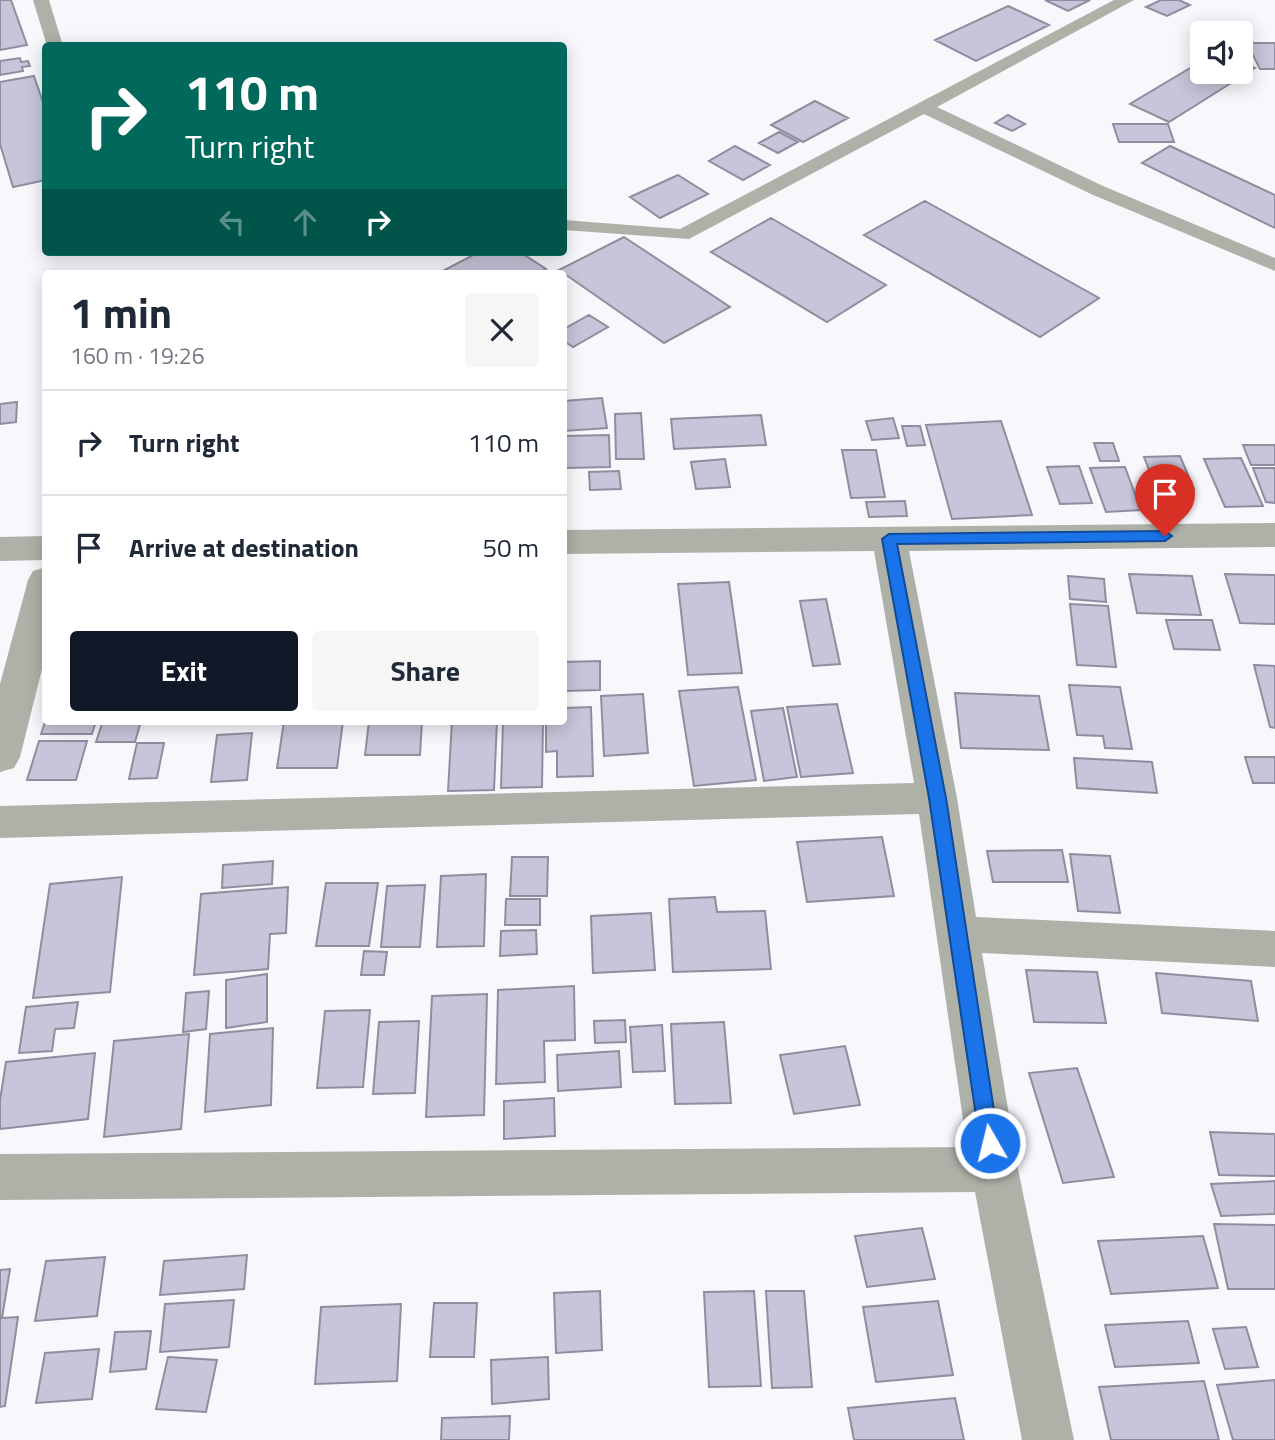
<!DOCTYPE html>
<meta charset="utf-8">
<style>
body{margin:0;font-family:"Titillium Web",sans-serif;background:#f6f6f7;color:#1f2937;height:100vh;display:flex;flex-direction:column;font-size:26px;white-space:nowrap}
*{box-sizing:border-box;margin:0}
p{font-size:23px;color:#747a83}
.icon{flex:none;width:38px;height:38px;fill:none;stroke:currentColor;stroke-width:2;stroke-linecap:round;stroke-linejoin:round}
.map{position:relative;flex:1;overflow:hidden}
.drawer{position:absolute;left:42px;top:270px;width:525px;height:455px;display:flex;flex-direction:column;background:#fff;border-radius:7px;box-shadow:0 4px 18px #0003}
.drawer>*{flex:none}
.guide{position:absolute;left:42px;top:42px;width:525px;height:214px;border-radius:7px;box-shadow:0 4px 18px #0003;background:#00695c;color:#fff;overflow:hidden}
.buttons{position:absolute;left:1190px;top:21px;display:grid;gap:14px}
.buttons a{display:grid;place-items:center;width:63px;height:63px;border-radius:7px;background:#fff;box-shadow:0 4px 18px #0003;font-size:35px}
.pin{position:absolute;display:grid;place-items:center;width:60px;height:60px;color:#fff;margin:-72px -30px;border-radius:50% 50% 50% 0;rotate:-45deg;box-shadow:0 0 7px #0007}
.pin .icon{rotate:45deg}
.me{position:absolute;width:77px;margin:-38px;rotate:352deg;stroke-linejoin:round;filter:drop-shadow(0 0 5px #0008)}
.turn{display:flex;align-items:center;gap:24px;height:147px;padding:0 28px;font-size:32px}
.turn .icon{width:91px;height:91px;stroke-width:2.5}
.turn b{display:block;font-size:49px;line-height:60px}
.lanes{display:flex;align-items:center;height:66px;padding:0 28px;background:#0003;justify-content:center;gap:35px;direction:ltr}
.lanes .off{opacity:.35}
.round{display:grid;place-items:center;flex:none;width:74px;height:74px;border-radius:7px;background:#f6f6f7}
.headline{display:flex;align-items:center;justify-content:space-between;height:119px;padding:0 28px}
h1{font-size:42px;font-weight:700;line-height:52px}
.button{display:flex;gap:14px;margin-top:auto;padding:14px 28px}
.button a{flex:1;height:80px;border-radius:7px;background:#111827;color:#fff;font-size:28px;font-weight:700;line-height:80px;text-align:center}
.button a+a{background:#f6f6f7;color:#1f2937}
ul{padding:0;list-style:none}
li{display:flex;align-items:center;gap:21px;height:105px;padding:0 28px;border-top:2px solid #e0e1e3}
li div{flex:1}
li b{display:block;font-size:26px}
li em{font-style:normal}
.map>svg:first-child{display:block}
.building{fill:#c8c4d9;stroke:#918da1;stroke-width:2}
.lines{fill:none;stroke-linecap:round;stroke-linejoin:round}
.service{fill:#aeb1a8;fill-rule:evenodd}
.minor{fill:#aeb1a8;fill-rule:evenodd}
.route{fill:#1a73e8;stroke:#114b97;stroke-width:2}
</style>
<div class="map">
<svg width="1275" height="1440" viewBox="0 0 1275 1440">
<rect width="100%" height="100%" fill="#f8f7fc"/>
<path class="building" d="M0 0H11L27 45 0 50Z
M1045 0H1090L1068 11Z
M1161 0H1179L1190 5 1167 16 1146 7Z
M1008 6 1049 25 976 61 935 40Z
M1247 43H1275V69H1260Z
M20 58 21 62 28 61 30 66 22 67 23 71 0 75V61Z
M1202 61V72H1241V62L1255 68 1169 122 1130 104Z
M34 76 46 111V180L13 187 0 144V82Z
M815 101 848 118 803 142 771 125Z
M1008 115 1025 124 1012 131 995 123Z
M1113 124H1168L1174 142H1119Z
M779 132 798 142 778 153 759 143Z
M735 146 770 165 743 180 709 161Z
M1170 146 1275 195V228L1142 163Z
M678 175 708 194 660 218 630 197Z
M925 201 1099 298 1040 337 864 235Z
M771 218 886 285 827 322 711 252Z
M624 237 730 307 664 343 559 270Z
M479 252H520L546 269 538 273H439Z
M589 315 608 327 573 347 564 341V329Z
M602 398 607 428 564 431V401Z
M17 402 16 422 0 424V404Z
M641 413 644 459H616L615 414Z
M761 415 766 445 674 449 671 419Z
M893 418 899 438 872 440 866 421Z
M1001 421 1032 515 952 519 926 425Z
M902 426H920L925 445 907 446Z
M609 435 610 467 564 468V436Z
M1094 443H1113L1119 461H1100Z
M1243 445H1275V465H1251Z
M842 450H876L885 497 851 498Z
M1180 456 1194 489 1157 490 1144 457Z
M1241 458 1263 506 1225 507 1204 459Z
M725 459 730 487 696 489 691 462Z
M1079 466 1092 503 1060 504 1047 467Z
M1125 467 1141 510 1106 512 1090 468Z
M1253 468H1275V503L1266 502Z
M619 471 621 489 590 490 589 472Z
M905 501 907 516 869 517 866 502Z
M1129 574 1192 576 1201 615 1137 613Z
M1225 574 1275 575V624L1240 623Z
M1068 576 1104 579 1106 602 1070 599Z
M729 582 742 673 688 675 678 584Z
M826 599 840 664 813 666 800 601Z
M1070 604 1108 606 1116 667 1077 665Z
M1166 620H1212L1220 650 1174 649Z
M600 661V690L564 691V662Z
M1254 665 1275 666V728L1270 727Z
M1069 685 1120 687 1132 749 1105 748 1103 736 1077 735Z
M738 687 756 780 694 786 679 691Z
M955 693 1039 696 1049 750 961 748Z
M643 694 648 753 604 756 601 696Z
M837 704 853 773 801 777 787 707Z
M591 707 593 776 557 777V751L546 752V721H564V708Z
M783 708 797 777 764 781 751 711Z
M46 719V721H96L92 734H41Z
M103 721H141L135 742H96Z
M284 721H343L337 768H277Z
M369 721H422L420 755H365Z
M452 721H497L494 790 448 791Z
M503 721H543L542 787 501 788Z
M252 733 247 780 211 782 217 735Z
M39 741H87L76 780H27Z
M137 743H164L157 778 129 779Z
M1245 757H1275V783H1253Z
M1074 758 1152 762 1157 793 1077 788Z
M882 837 894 896 807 902 797 842Z
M1062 850 1068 882H993L987 851Z
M1070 854 1110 856 1120 913 1078 911Z
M512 857H548L547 896H510Z
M273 861 272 884 222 888 223 865Z
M486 874 484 946 437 947 441 876Z
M122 877 110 992 33 998 50 884Z
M326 883H378L369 946H316Z
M425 885 420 947H381L387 886Z
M288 887 286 933 270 934 268 969 194 975 201 894Z
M715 897 717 912 765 911 771 969 673 972 669 899Z
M506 899H540V925H505Z
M651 913 655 970 593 973 591 916Z
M536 930 537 954 500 956 501 931Z
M364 951 387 952 384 975H361Z
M1026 970 1097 972 1106 1023 1034 1022Z
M1156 973 1251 981 1258 1021 1162 1013Z
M267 974V1022L226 1028V980Z
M574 986 575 1040 544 1041 545 1082 496 1084 498 990Z
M209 991 206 1029 183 1032 186 993Z
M487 994 484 1115 426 1117 432 996Z
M78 1002 74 1028 55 1029 52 1051 19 1053 26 1007Z
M370 1010 363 1087 317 1088 325 1011Z
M625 1020 626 1042 595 1043 594 1021Z
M419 1021 415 1093 373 1094 379 1022Z
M724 1022 731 1103 675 1104 671 1024Z
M662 1025 665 1071 633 1072 630 1027Z
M273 1028 271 1105 205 1112 210 1034Z
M189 1034 181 1129 104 1137 114 1041Z
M845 1046 860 1105 794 1114 780 1055Z
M619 1051 621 1087 558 1091 557 1055Z
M95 1053 88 1119 0 1129V1100L6 1062Z
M1077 1068 1114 1177 1063 1183 1029 1073Z
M554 1098 555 1136 504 1139V1101Z
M1210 1132 1275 1134V1176L1219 1175Z
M1275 1181V1214L1221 1216 1211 1184Z
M1214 1224 1275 1225V1289H1228Z
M922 1228 935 1279 867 1287 855 1236Z
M1203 1236 1218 1288 1111 1294 1098 1241Z
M247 1255 244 1289 160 1295 164 1261Z
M105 1257 97 1316 35 1321 46 1261Z
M10 1269 2 1318 18 1317 5 1406 0 1407V1270Z
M600 1291 602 1350 556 1353 554 1293Z
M754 1291 761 1386 709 1387 704 1292Z
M766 1291H804L812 1387 772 1388Z
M234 1300 229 1347 160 1352 165 1304Z
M938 1301 953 1375 876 1382 863 1307Z
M434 1303H477L474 1357H430Z
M401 1304 397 1381 315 1384 321 1307Z
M1188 1321 1199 1363 1115 1367 1105 1325Z
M1246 1327 1258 1367 1225 1369 1213 1329Z
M151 1331 146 1369 110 1372 115 1332Z
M99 1349 92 1399 36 1403 45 1353Z
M168 1357 217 1360 206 1412 156 1409Z
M548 1357 549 1399 492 1404 491 1360Z
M1275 1380V1440H1233L1217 1385Z
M1204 1381 1219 1440H1111L1099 1387Z
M955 1398 964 1440H854L848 1408Z
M510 1416 509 1440H441L442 1418Z"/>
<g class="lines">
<path class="service" d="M33 0H49L63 46H47Z
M1114 0H1134L937 107 1103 186 1275 258V271L1091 194 924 114 689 239 564 230V220L680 229Z"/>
<path class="minor" d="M1275 523V547L909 551 957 798 976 917 1275 931V967L982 953 1018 1169 1074 1440H1022L975 1192 0 1200V1154L967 1147 919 814 0 838V806L914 783 874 551 564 554V530Z
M46 536V560L0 561V537Z
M46 567V653L20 757 14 768 0 772V684L28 580 33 571Z"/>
</g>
<path class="route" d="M1165 531 1172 536 1165 541 897 544 946 798 999 1143 996 1150 990 1152 983 1150 980 1143 929 798 882 539 889 534Z"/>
</svg>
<div class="buttons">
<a><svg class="icon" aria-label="sound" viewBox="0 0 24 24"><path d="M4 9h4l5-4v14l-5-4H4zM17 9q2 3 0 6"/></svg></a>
</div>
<div class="pin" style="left:1165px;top:536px;background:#d93025"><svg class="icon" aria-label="arrive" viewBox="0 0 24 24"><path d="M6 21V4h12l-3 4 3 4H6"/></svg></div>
<svg class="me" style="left:990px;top:1143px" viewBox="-20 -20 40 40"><circle r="17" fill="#1a73e8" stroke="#fff" stroke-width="3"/><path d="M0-11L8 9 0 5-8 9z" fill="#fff"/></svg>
<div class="guide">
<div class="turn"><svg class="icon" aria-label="right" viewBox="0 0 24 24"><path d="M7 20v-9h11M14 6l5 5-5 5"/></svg><div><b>110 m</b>Turn right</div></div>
<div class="lanes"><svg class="icon off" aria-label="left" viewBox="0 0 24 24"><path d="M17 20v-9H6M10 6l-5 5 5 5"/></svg><svg class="icon off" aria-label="ahead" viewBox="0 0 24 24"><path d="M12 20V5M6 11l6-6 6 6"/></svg><svg class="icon" aria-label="right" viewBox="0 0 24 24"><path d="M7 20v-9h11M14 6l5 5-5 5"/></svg></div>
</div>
<section class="drawer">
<div class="headline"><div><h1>1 min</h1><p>160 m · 19:26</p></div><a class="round"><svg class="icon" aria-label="close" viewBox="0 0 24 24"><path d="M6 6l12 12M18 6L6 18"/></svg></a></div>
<ul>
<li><svg class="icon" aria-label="right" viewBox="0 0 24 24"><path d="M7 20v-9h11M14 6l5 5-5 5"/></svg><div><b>Turn right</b></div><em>110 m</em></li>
<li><svg class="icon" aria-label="arrive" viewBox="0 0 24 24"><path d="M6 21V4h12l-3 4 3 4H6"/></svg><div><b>Arrive at destination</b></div><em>50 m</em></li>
</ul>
<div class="button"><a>Exit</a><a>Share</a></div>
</section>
</div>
